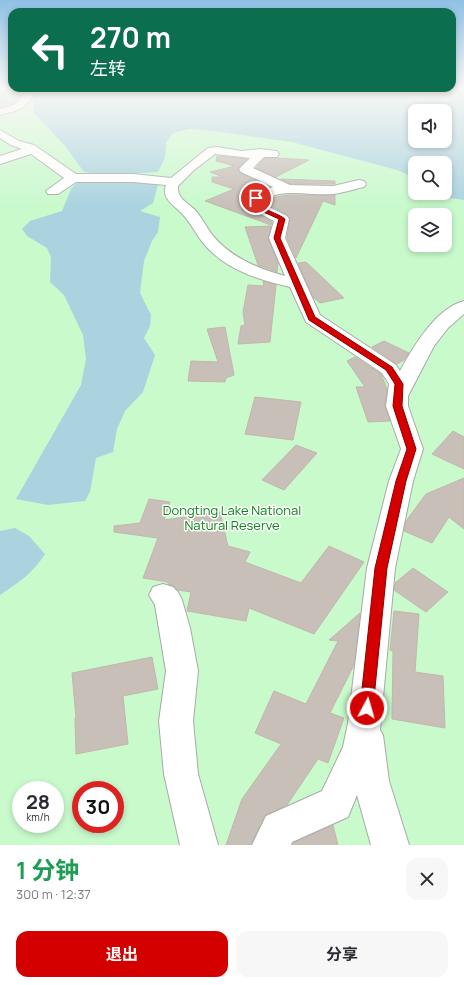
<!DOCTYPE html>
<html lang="zh">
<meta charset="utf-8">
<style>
body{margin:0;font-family:Manrope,"Noto Sans SC",sans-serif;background:#f7f7f7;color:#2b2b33;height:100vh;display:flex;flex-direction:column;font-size:15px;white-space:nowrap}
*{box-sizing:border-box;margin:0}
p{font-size:13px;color:#7c7c81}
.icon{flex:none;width:22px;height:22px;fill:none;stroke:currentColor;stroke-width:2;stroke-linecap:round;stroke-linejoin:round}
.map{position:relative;height:845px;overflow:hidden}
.side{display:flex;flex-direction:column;background:#fff;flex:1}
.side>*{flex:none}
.guide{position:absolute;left:8px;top:8px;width:448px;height:84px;border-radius:12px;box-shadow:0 2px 6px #0003;background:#0b6e4f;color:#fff;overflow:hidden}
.buttons{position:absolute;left:408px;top:104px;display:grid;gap:8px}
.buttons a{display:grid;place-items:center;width:44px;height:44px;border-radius:8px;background:#fff;box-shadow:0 2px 6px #0003;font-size:20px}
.speed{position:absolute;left:12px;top:781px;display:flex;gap:8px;font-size:20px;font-weight:700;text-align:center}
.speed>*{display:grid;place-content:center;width:52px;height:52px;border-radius:50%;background:#fff;box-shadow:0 2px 6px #0003;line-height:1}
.speed small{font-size:10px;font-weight:400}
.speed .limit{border:6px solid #d22;background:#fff;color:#111}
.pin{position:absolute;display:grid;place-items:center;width:34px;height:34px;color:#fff;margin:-17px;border:2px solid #fff;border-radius:50%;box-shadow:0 1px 4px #0007}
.me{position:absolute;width:44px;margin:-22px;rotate:6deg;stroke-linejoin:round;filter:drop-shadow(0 0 3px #0008)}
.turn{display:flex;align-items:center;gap:14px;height:84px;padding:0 16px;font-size:18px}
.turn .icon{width:52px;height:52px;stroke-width:2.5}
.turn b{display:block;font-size:28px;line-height:34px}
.round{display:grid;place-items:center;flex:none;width:42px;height:42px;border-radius:12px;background:#f7f7f7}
.head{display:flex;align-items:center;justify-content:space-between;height:68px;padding:0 16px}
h1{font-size:24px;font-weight:700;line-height:30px;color:#1e9e55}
.button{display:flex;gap:8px;margin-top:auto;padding:8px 16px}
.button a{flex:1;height:46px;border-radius:12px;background:#d40000;color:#fff;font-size:16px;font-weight:700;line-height:46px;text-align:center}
.button a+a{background:#f7f7f7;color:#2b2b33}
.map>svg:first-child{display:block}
.park{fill:#c8facc;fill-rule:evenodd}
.water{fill:#aad3df;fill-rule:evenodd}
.building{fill:#c7bfb8;stroke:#c4b6ab}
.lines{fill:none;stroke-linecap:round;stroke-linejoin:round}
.minor-casing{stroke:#a9a9a9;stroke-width:2}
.minor{fill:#fff;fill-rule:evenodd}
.route{fill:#d40000;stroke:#8a0000}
.labels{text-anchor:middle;stroke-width:3;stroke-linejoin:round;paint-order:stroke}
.park-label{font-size:13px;fill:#0c8416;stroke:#fff}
</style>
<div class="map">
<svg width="464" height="845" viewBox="0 0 464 845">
<rect width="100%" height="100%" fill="#f2efe9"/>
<path class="park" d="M0 89H464V845H0ZM415 111H445V141H415ZM415 163H445V193H415ZM415 215H445V245H415ZM21 790H55V824H21ZM81 790H115V824H81Z"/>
<path class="water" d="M0 89H21C21 102 12 105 0 107Z
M32 89H464V200L444 197 439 193H445V163H415V178L397 170 292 142 213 131 189 129 173 133 166 142 165 158 158 172 109 175 84 172 65 146 34 113ZM415 111H445V141H415Z
M93 181 149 182 158 185 153 203 140 211 160 217 158 232 152 241 144 261 140 293 151 315 150 326 144 338 155 355 143 392 125 411 117 429 113 452 96 458 90 492 85 501 48 505 16 499 81 385 86 359 83 335 64 295 50 282 51 257 47 248 27 236 22 229 30 221 62 211 71 189 77 182Z
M15 528 29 536 45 554C33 573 18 583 0 595V531Z"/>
<path class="building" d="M217 156 247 159 238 168 240 173 269 187 250 194 247 200 254 212 272 222 271 225 205 201 234 189 212 182V177H223L210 172 235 166 216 161Z
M265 158H278L309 160 276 177 256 168Z
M281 179 335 181V184H290Z
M287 195H335V205L323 201 296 258 287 238 290 218 288 215 264 202 271 198Z
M271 226 268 239 278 263 277 272 258 265 245 227Z
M306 262 344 298 320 303 313 297 298 263Z
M263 281 276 285 270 342 238 344 241 326 245 325 243 312 248 285 264 286Z
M225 327 234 375 226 378 225 382 188 381 191 361 218 362 207 329Z
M384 341 409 353 404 360 397 364 372 347Z
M355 357 381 374 387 389 385 406 390 421 368 422 356 387H365L347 361Z
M255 397 301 402 293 440 245 434Z
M453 431 464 437V469L432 454Z
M296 445 317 453 284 490 262 480Z
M464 478V529L449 517 432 543 404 531 406 521 426 494Z
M149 499 170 502 164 520 220 512 228 546 250 552 245 562 301 583 329 546 364 562 314 634 249 608 246 621 187 611 191 592 178 590 173 586 168 584V582L143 578 158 538 114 532V526L140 523Z
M413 568 448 592 426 612 394 590 395 583Z
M394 611 419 614 415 672 443 676 445 728 392 719 393 651 390 650Z
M360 613 354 665 330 713 344 718 328 763 318 759 287 805 265 815 251 845H226L242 799 281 744 255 733 274 691 306 704 338 641 329 640Z
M152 657 158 689 123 696 128 744 76 754 75 718H76L72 673Z
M333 825 338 845H293V843Z"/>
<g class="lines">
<defs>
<path id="minor" d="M22 89H33L35 91C28 108 17 111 0 115V109C12 106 19 104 25 92Z
M0 130 19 141 34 145 76 174H133L171 178 208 148 217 147 241 151 260 149 277 151 279 154 277 157H264L253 168 290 185 333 186 359 180 364 181 366 184 364 187C354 189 343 193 333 194 309 196 283 187 262 201L265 205 287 216 289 219 285 238 320 315 396 365 400 371C413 347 436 308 464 301V314L448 328 434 346 408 396V406L423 449 413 481 395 568 380 730 383 735 389 781 409 845H371L357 795 348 817 292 842 291 845H252L266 816 322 791 343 747 348 723 367 568 389 481 401 449 386 406 389 384 382 373 306 322 290 287C259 280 226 270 204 244 197 236 192 225 185 217 179 208 160 200 166 185L133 182H76L58 194H48L46 191 64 178 31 154 0 164V156L22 149 11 145 0 138ZM215 154 250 158 239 169 241 172 273 187 251 195 248 201 255 211 274 221 269 238 285 276C259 269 232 258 214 237 207 229 202 217 194 209 187 202 177 199 178 186L194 170Z
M163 584 173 587 178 592 182 600 190 628 198 671 193 721 198 774 218 845H180L164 774 159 721 166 671 155 605 149 595 153 587Z"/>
</defs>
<use href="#minor" class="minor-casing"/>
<use href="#minor" class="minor"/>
</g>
<linearGradient id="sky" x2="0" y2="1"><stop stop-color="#8fc0e4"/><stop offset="0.43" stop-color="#f9f8f5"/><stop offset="1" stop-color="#f9f8f5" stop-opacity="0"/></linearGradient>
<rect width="464" height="207" fill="url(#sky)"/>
<path class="route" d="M254 197H258C259 211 275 211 285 219L280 238 315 317 392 367 403 384 402 406 416 449 406 481 387 568 373 708 371 712 367 714 362 712 360 708 375 568 396 481 407 449 393 406 395 384 386 370 309 320 274 238 279 219 257 209 252 201Z"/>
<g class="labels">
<g class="park-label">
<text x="232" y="515">Dongting Lake National<tspan x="232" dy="15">Natural Reserve</tspan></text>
</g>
</g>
</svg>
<div class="buttons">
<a><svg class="icon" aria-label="sound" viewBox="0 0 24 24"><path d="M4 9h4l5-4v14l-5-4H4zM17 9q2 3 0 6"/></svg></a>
<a><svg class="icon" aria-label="search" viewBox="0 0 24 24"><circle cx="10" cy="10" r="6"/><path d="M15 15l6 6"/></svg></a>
<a><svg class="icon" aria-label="layers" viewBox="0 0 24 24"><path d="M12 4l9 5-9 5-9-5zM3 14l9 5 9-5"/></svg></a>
</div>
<div class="speed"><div>28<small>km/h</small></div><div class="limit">30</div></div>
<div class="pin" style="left:256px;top:198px;background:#d93025"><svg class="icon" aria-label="arrive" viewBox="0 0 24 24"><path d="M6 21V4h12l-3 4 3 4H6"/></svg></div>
<svg class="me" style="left:367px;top:708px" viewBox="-20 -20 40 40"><circle r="17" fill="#d40000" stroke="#fff" stroke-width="3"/><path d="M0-11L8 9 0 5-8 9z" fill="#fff"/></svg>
<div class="guide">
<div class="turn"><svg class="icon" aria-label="left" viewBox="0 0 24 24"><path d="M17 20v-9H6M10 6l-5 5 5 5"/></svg><div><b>270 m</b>左转</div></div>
</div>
</div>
<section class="side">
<div class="head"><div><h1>1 分钟</h1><p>300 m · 12:37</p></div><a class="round"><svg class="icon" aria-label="close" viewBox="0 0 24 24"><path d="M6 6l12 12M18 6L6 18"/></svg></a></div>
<div class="button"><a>退出</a><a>分享</a></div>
</section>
